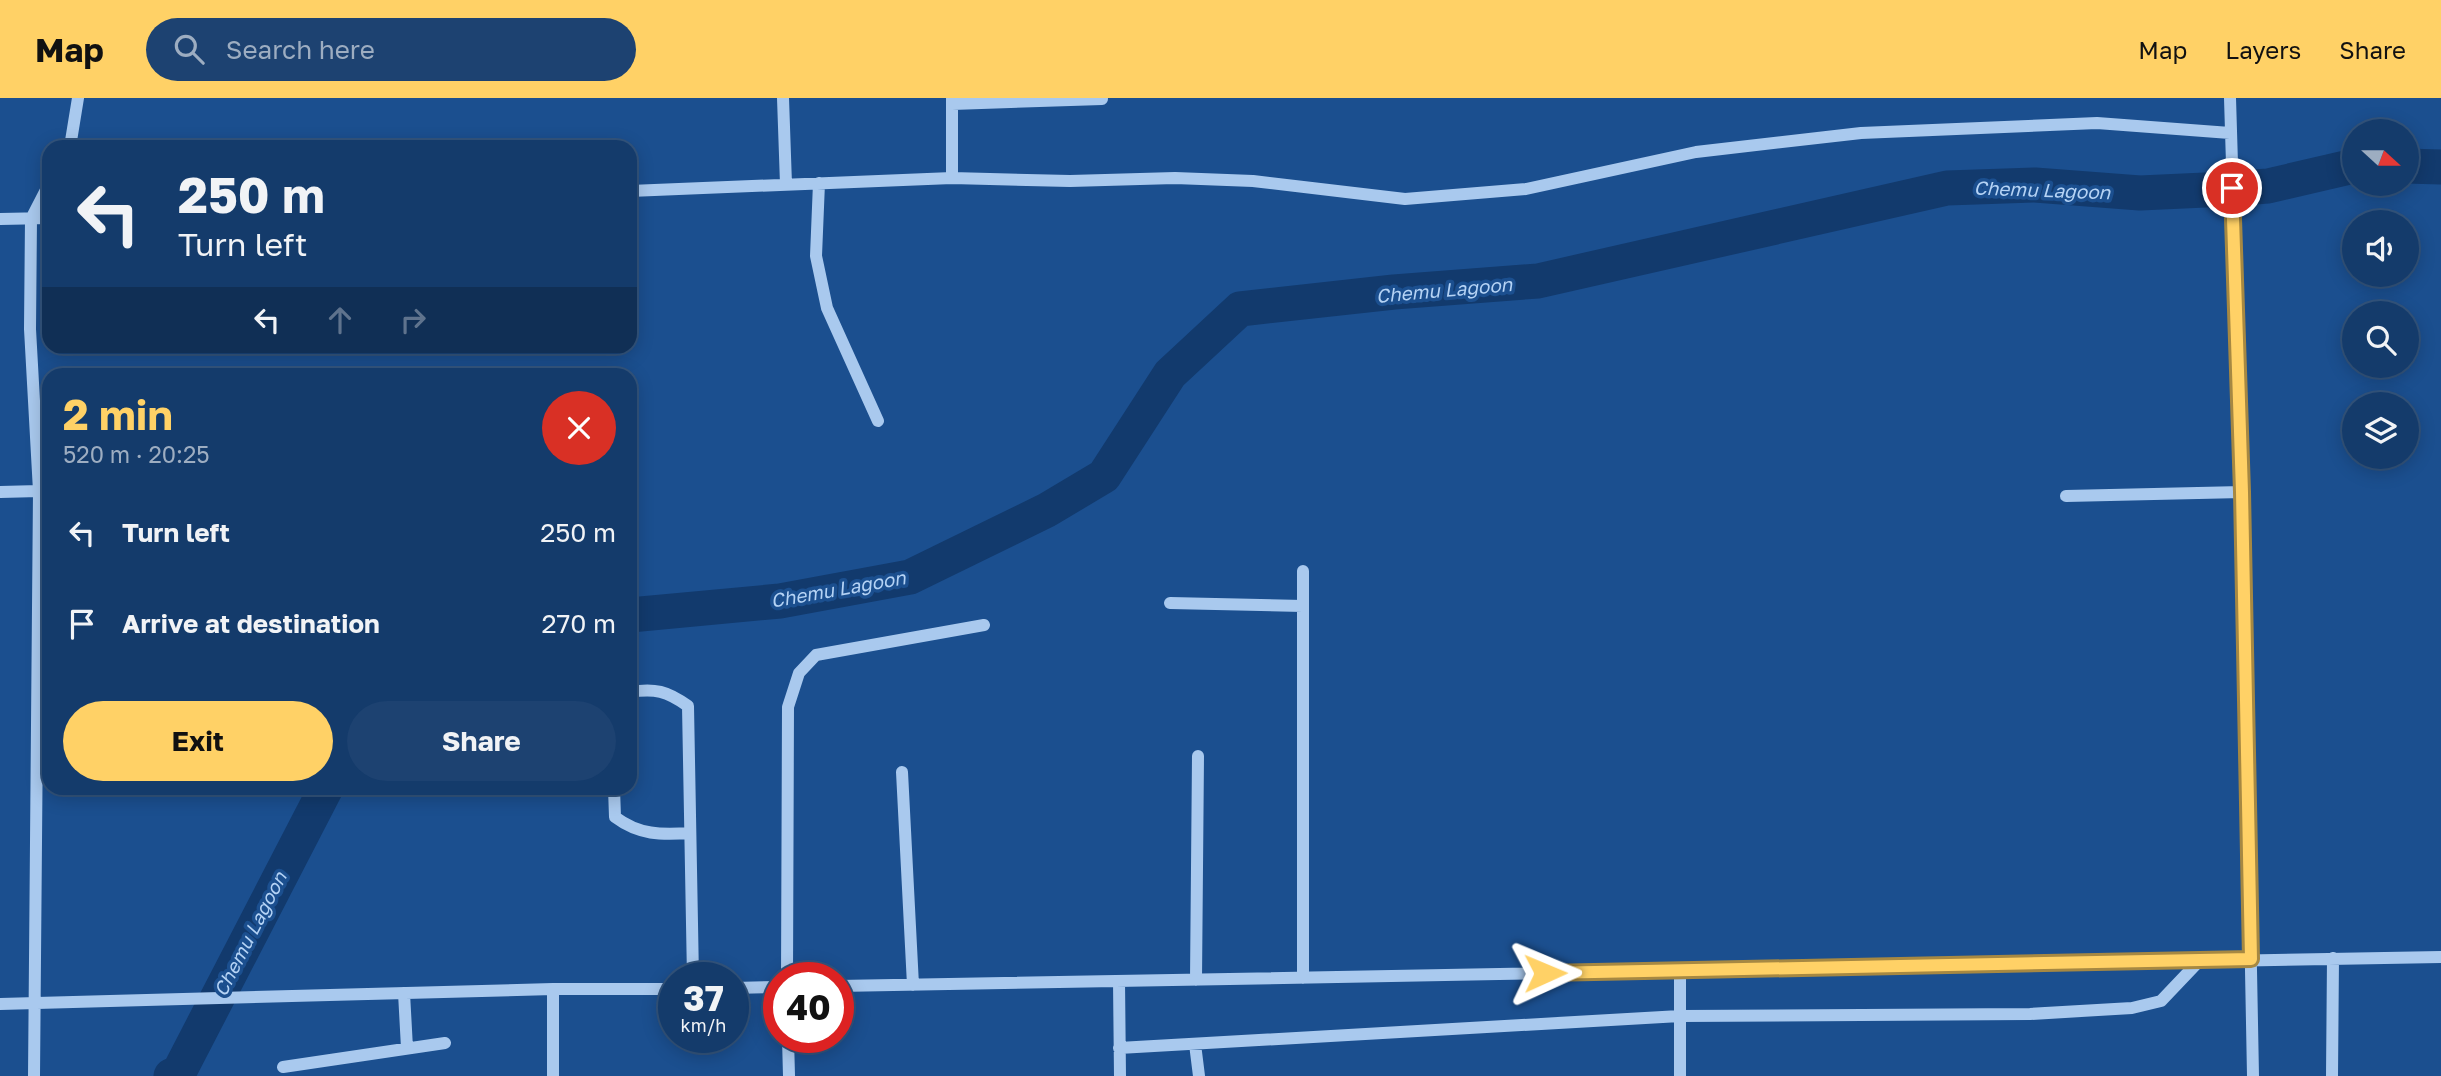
<!DOCTYPE html>
<meta charset="utf-8">
<style>
body{margin:0;font-family:"Golos Text",sans-serif;background:#1d4271;color:#f1f3f6;height:100vh;display:flex;flex-direction:column;font-size:26px;white-space:nowrap}
*{box-sizing:border-box;margin:0}
p{font-size:23px;color:#9dadc1}
.icon{flex:none;width:38px;height:38px;fill:none;stroke:currentColor;stroke-width:2;stroke-linecap:round;stroke-linejoin:round}
.map{position:relative;flex:1;overflow:hidden}
.drawer{position:absolute;left:42px;top:270px;width:595px;height:427px;display:flex;flex-direction:column;background:#143b6b;border-radius:21px;box-shadow:0 4px 18px #0003,0 0 0 2px #33557e}
.drawer>*{flex:none}
.guide{position:absolute;left:42px;top:42px;width:595px;height:214px;border-radius:21px;box-shadow:0 4px 18px #0003,0 0 0 2px #33557e;background:#143b6b;color:#f1f3f6;overflow:hidden}
.needle{width:46px;rotate:111deg}
.fabs{position:absolute;left:2342px;top:21px;display:grid;gap:14px}
.fabs a{display:grid;place-items:center;width:77px;height:77px;border-radius:50%;background:#143b6b;box-shadow:0 4px 18px #0003,0 0 0 2px #33557e;font-size:35px}
.speed{position:absolute;left:658px;top:864px;display:flex;gap:14px;font-size:35px;font-weight:700;text-align:center}
.speed>*{display:grid;place-content:center;width:91px;height:91px;border-radius:50%;background:#143b6b;box-shadow:0 4px 18px #0003,0 0 0 2px #33557e;line-height:1}
.speed small{font-size:18px;font-weight:400}
.speed .limit{border:10px solid #d22;background:#fff;color:#111}
.pin{position:absolute;display:grid;place-items:center;width:60px;height:60px;color:#fff;margin:-30px;border:4px solid #fff;border-radius:50%;box-shadow:0 2px 7px #0007}
.me{position:absolute;width:77px;margin:-38px;rotate:89deg;stroke-linejoin:round;filter:drop-shadow(0 0 5px #0008)}
.turn{display:flex;align-items:center;gap:24px;height:147px;padding:0 21px;font-size:32px}
.turn .icon{width:91px;height:91px;stroke-width:2.5}
.turn b{display:block;font-size:49px;line-height:60px}
.lanes{display:flex;align-items:center;height:66px;padding:0 21px;background:#0003;justify-content:center;gap:35px;direction:ltr}
.lanes .off{opacity:.35}
.round{display:grid;place-items:center;flex:none;width:74px;height:74px;border-radius:37px;background:#1d4271}
.head{display:flex;align-items:center;justify-content:space-between;height:119px;padding:0 21px}
h1{font-size:42px;font-weight:700;line-height:52px;color:#ffd166}
.primary-button{display:flex;gap:14px;margin-top:auto;padding:14px 21px}
.primary-button a{flex:1;height:80px;border-radius:42px;background:#ffd166;color:#111;font-size:28px;font-weight:700;line-height:80px;text-align:center}
.primary-button a+a{background:#1d4271;color:#f1f3f6}
ul{padding:0;list-style:none}
li{display:flex;align-items:center;gap:21px;height:91px;padding:0 21px}
li div{flex:1}
li b{display:block;font-size:26px}
li em{font-style:normal}
header{display:flex;align-items:center;gap:42px;box-sizing:border-box;height:98px;padding:0 35px;background:#ffd166;color:#111}
header strong{font-size:33px}
nav{display:flex;gap:38px;margin-inline-start:auto;font-size:24px}
.search{width:490px;height:63px;background:#1d4271;display:flex;align-items:center;gap:18px;box-sizing:border-box;padding:0 24px;border-radius:38px;color:#9dadc1;font-size:26px}
.map>svg:first-child{display:block}
.lines{fill:none;stroke-linecap:round;stroke-linejoin:round}
.river{stroke:#123a6d;stroke-width:35}
.minor{stroke:#a9c9ee;stroke-width:12}
.route-casing{stroke:#a68842;stroke-width:18}
.route{stroke:#ffd166;stroke-width:12}
.labels{text-anchor:middle;stroke-width:7;stroke-linejoin:round;paint-order:stroke}
.water-label{font-size:19px;font-style:italic;fill:#b5d3f5;stroke:#1b4f8f}
</style>
<header>
<strong>Map</strong>
<div class="search"><svg class="icon" aria-label="search" viewBox="0 0 24 24"><circle cx="10" cy="10" r="6"/><path d="M15 15l6 6"/></svg>Search here</div>
<nav><a>Map</a><a>Layers</a><a>Share</a></nav>
</header>
<div class="map">
<svg width="2441" height="978" viewBox="0 0 2441 978">
<rect width="100%" height="100%" fill="#1b4f8f"/>
<g class="lines">
<path class="river" d="M2406 68 2441 69
M630 517 780 503 910 479 1047 412 1104 378 1170 276 1240 211 1394 194 1538 183 1947 90 2035 87 2140 95 2227 91 2268 88 2354 68
M171 978 179 974 326 690"/>
<path class="minor" d="M783 0 786 86
M2230 0 2242 394 2253 978
M952 6 1102 1
M70 49 78 0
M952 80V0
M819 85 816 158 827 210 878 323
M630 93 952 80 1070 83 1175 80 1253 83 1405 101 1526 91 1696 54 1861 35 2097 25 2230 35
M0 121 49 120
M0 394 39 393
M2066 398 2242 394
M1303 473V880
M1170 505 1303 508
M630 594C655 590 667 593 688 608L693 880
M902 674 913 887
M614 690 615 719C639 737 661 737 690 735
M1680 873V978
M787 880 788 609 799 575 816 557 984 527
M1196 882 1198 658
M1119 883 1120 978
M838 888 2441 859
M733 890 779 889
M553 891V978
M404 895 407 950
M0 906 553 891H674
M788 940 789 978
M1195 946 1199 978
M1119 950 1680 918 2030 916 2132 910 2161 903 2200 862
M283 969 445 945
M34 978 39 393 30 231 31 121 49 86
M2332 978 2333 860"/>
</g>
<g class="lines">
<defs>
<path id="route" d="M1545 875 2251 861 2242 394 2232 90"/>
</defs>
<use href="#route" class="route-casing"/>
<use href="#route" class="route"/>
</g>
<g class="labels">
<g class="water-label">
<text transform="translate(2042 92) rotate(2)" y="7">Chemu Lagoon</text>
<text transform="translate(1444 192) rotate(-5)" y="7">Chemu Lagoon</text>
<text transform="translate(838 491) rotate(-10)" y="7">Chemu Lagoon</text>
<text transform="translate(250 836) rotate(-63)" y="7">Chemu Lagoon</text>
</g>
</g>
</svg>
<div class="fabs">
<a><svg class="needle" viewBox="-14 -14 28 28"><path d="M0-13l5 13h-10z" fill="#e53935"/><path d="M0 13l5-13h-10z" fill="#9dadc1"/></svg></a>
<a><svg class="icon" aria-label="sound" viewBox="0 0 24 24"><path d="M4 9h4l5-4v14l-5-4H4zM17 9q2 3 0 6"/></svg></a>
<a><svg class="icon" aria-label="search" viewBox="0 0 24 24"><circle cx="10" cy="10" r="6"/><path d="M15 15l6 6"/></svg></a>
<a><svg class="icon" aria-label="layers" viewBox="0 0 24 24"><path d="M12 4l9 5-9 5-9-5zM3 14l9 5 9-5"/></svg></a>
</div>
<div class="speed"><div>37<small>km/h</small></div><div class="limit">40</div></div>
<div class="pin" style="left:2232px;top:90px;background:#d93025"><svg class="icon" aria-label="arrive" viewBox="0 0 24 24"><path d="M6 21V4h12l-3 4 3 4H6"/></svg></div>
<svg class="me" style="left:1545px;top:875px" viewBox="-20 -20 40 40"><path d="M0-17L14 15 0 8-14 15z" fill="#ffd166" stroke="#fff" stroke-width="4"/></svg>
<div class="guide">
<div class="turn"><svg class="icon" aria-label="left" viewBox="0 0 24 24"><path d="M17 20v-9H6M10 6l-5 5 5 5"/></svg><div><b>250 m</b>Turn left</div></div>
<div class="lanes"><svg class="icon" aria-label="left" viewBox="0 0 24 24"><path d="M17 20v-9H6M10 6l-5 5 5 5"/></svg><svg class="icon off" aria-label="ahead" viewBox="0 0 24 24"><path d="M12 20V5M6 11l6-6 6 6"/></svg><svg class="icon off" aria-label="right" viewBox="0 0 24 24"><path d="M7 20v-9h11M14 6l5 5-5 5"/></svg></div>
</div>
<section class="drawer">
<div class="head"><div><h1>2 min</h1><p>520 m · 20:25</p></div><a class="round" style="background:#d93025;color:#fff"><svg class="icon" aria-label="close" viewBox="0 0 24 24"><path d="M6 6l12 12M18 6L6 18"/></svg></a></div>
<ul>
<li><svg class="icon" aria-label="left" viewBox="0 0 24 24"><path d="M17 20v-9H6M10 6l-5 5 5 5"/></svg><div><b>Turn left</b></div><em>250 m</em></li>
<li><svg class="icon" aria-label="arrive" viewBox="0 0 24 24"><path d="M6 21V4h12l-3 4 3 4H6"/></svg><div><b>Arrive at destination</b></div><em>270 m</em></li>
</ul>
<div class="primary-button"><a>Exit</a><a>Share</a></div>
</section>
</div>
